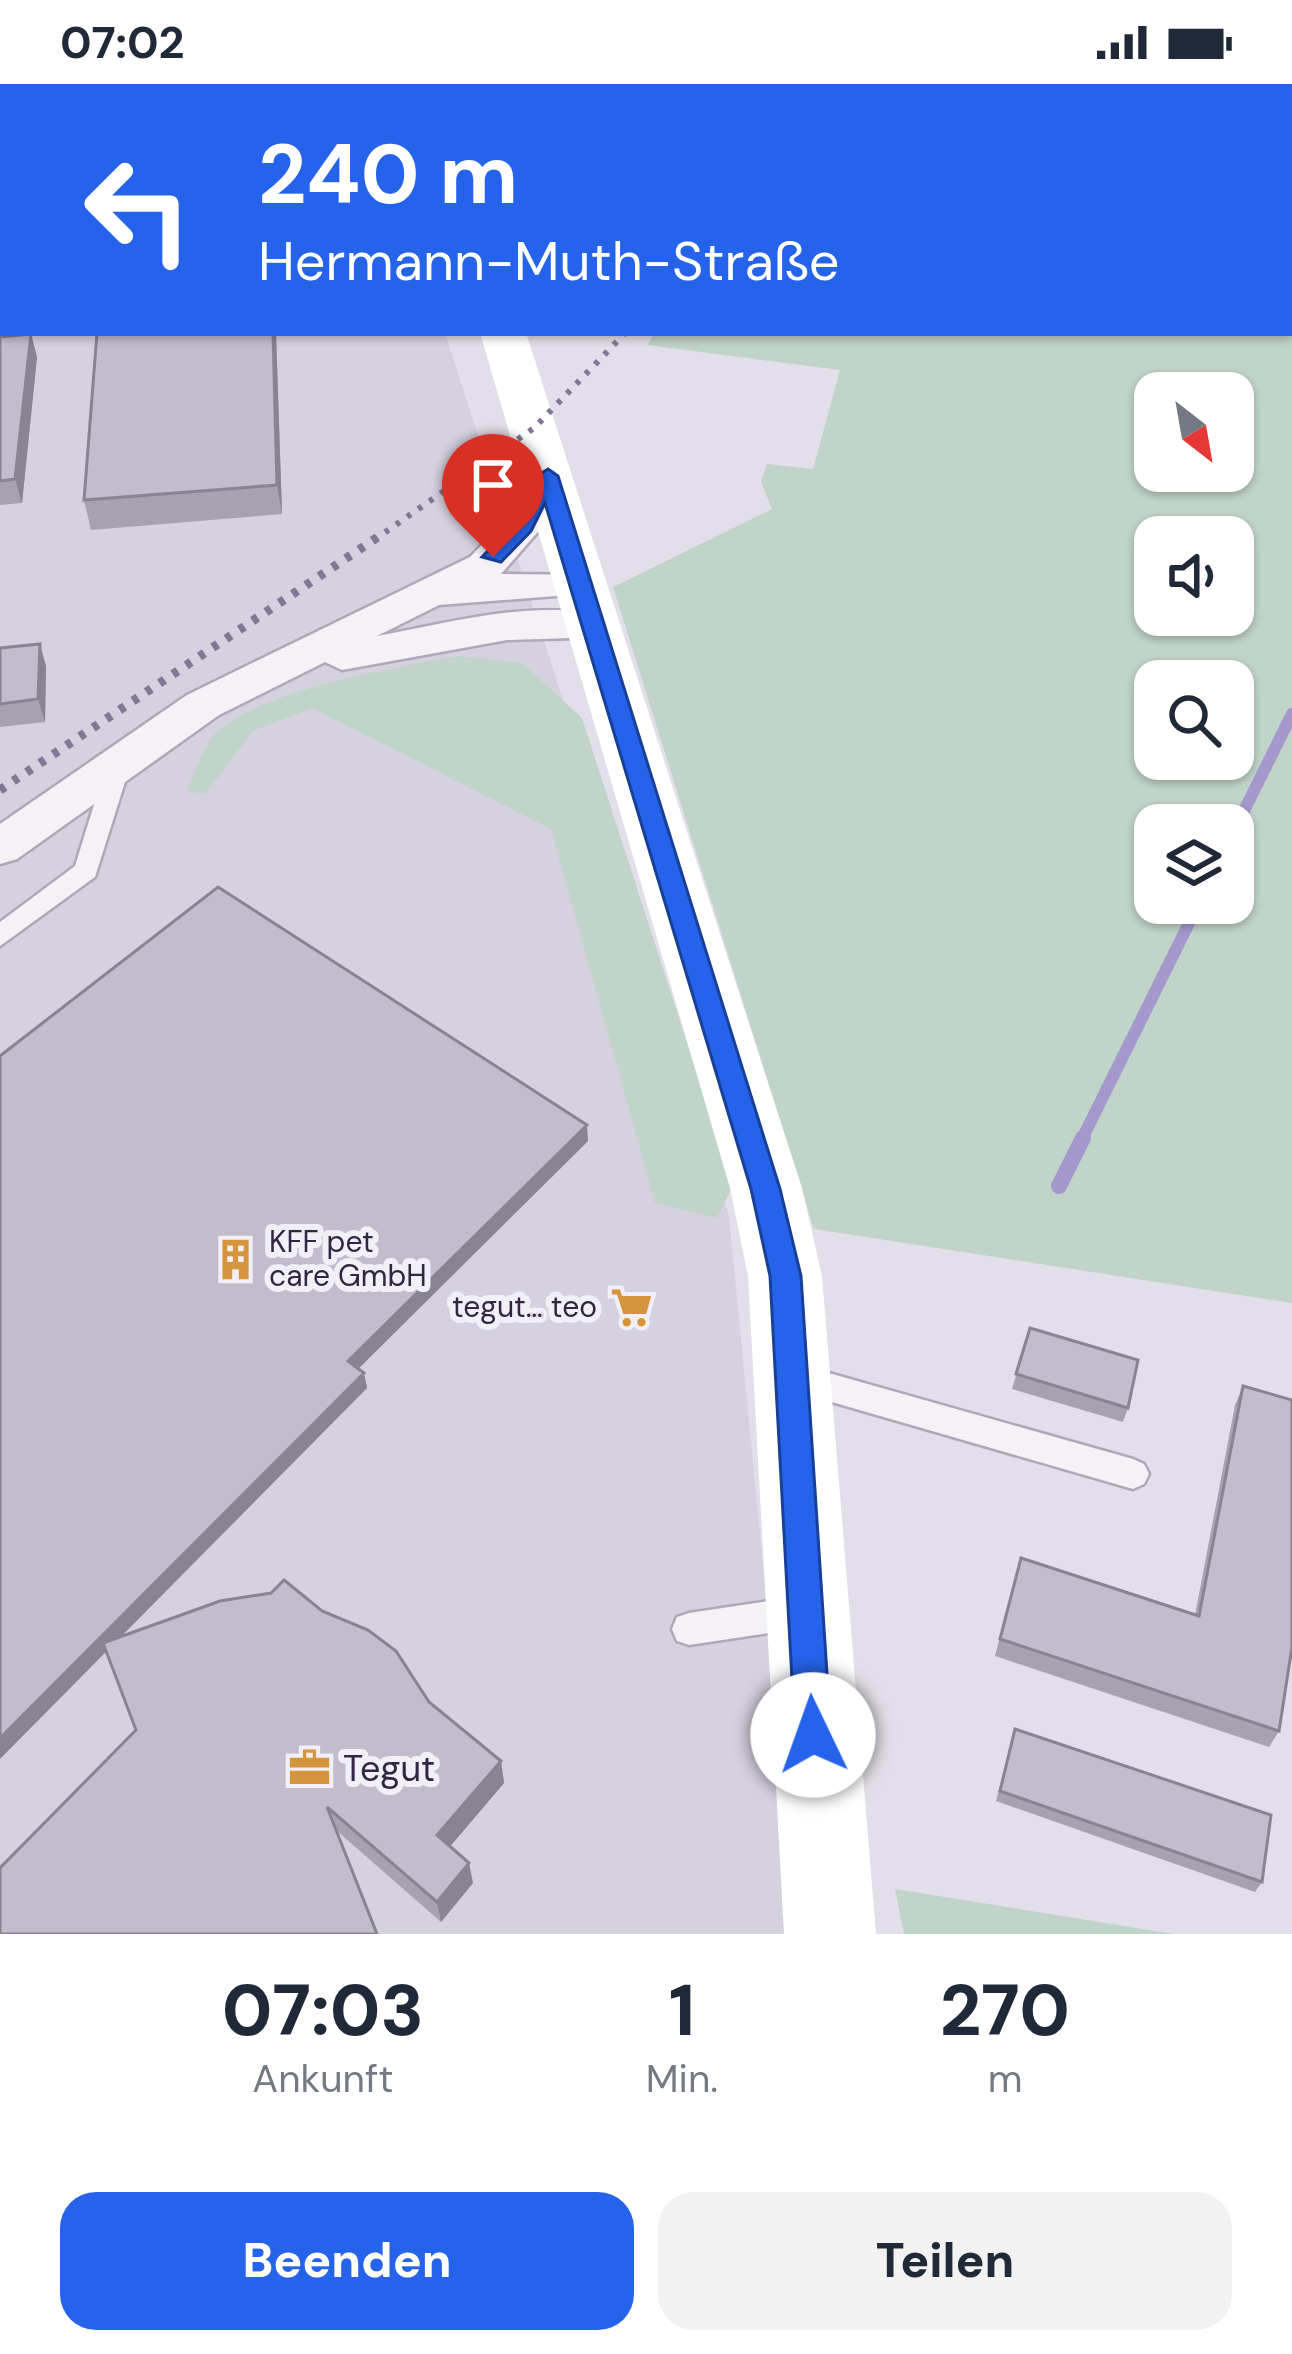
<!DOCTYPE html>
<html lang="de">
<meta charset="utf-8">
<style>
body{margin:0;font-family:"DM Sans",sans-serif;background:#f2f2f3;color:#1f2937;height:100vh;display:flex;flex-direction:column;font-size:45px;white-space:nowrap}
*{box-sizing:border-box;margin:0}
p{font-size:39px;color:#747a83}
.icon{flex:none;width:66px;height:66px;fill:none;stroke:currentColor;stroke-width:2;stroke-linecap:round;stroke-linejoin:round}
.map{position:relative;height:1850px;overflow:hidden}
.sheet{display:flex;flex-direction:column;background:#fff;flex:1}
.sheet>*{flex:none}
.top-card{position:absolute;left:0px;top:0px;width:1293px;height:252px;box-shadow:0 3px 9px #0004;background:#2563eb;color:#fff;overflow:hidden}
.needle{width:78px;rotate:149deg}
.tools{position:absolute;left:1134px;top:288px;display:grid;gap:24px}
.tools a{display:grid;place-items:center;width:120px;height:120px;border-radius:24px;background:#fff;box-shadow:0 3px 9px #0004;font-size:60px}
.pin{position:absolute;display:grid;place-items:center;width:102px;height:102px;color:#fff;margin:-123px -51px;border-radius:50% 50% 50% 0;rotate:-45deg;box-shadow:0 0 12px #0007}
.pin .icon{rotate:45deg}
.me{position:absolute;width:132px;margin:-66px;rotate:357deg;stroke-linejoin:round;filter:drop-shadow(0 0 9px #0008)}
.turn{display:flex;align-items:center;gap:42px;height:252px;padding:0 60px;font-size:54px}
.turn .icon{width:156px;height:156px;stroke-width:2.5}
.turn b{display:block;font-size:84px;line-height:102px}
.eta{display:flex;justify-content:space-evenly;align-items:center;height:204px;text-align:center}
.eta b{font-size:72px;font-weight:800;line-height:84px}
.primary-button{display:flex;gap:24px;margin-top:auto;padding:24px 60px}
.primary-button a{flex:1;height:138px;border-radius:36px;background:#2563eb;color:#fff;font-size:48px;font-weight:800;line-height:138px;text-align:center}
.primary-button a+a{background:#f2f2f3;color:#1f2937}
.status{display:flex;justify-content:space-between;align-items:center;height:84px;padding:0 60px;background:#fff;direction:ltr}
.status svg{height:33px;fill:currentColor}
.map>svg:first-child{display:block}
.built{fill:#d6d1df}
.green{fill:#c0d4c9;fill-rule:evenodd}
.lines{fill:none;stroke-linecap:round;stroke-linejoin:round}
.stream-far1{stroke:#a498cc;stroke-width:12}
.stream{stroke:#a498cc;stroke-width:16}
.lane-casing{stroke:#aea8b8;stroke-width:5}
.street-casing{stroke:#aea8b8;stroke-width:5}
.lane{fill:#f4f2f7;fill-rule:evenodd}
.street{fill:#f4f2f7;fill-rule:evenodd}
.secondary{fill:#fff;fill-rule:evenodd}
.rail-far1{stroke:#827894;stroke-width:6;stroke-dasharray:4.5 9;stroke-linecap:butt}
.rail{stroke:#827894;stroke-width:9;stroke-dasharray:6 10;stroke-linecap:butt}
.wall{fill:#a7a2b0}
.shaded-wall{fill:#888490}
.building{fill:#c2bccd;stroke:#888490;stroke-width:3}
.route{fill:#2563eb;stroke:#184099;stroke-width:3}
.labels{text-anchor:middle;stroke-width:12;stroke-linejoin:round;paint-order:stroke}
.poi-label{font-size:30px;fill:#312742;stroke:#f1eff7;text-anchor:start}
.near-poi-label{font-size:36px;fill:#312742;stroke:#f1eff7;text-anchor:start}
</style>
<div class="status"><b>07:02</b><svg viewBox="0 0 49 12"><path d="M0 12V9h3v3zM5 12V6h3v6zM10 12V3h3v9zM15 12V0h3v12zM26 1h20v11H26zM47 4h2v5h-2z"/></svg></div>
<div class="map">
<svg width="1292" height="1850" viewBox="0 0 1292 1850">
<rect width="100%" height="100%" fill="#e3dfea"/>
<path class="built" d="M0 0H370L3 3V249H445L729 1132 799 1850H0Z"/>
<path class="green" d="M700 0H1292V1219L814 1145 613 503 772 425 761 398 767 380 813 385 840 286 647 261 655 249H1290V3ZM1155 309H1233V387H1155ZM1155 453H1233V531H1155ZM1155 597H1233V675H1155ZM1155 741H1233V819H1155Z
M458 572 522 579 582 634 733 1101 717 1134 655 1119 551 745 312 624 253 647 205 710 187 707C195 689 203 661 217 648 263 605 395 584 458 572Z
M895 1805 1174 1850H904Z"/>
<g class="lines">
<path class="stream-far1" d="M1233 749 1292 630
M1081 1057 1199 819"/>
<path class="stream" d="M1059 1102 1083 1054"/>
<defs>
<path id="lane" d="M119 671 131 679 95 793 0 862V838L75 782 107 679Z
M797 1280 1133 1375 1144 1380 1149 1390 1144 1400 1133 1405 797 1308 786 1304 781 1294 786 1284Z
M802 1512 814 1517 819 1528 814 1539 802 1544 689 1561 677 1557 672 1545 677 1533 689 1529Z"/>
<path id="street" d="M548 380 568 392 543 442 501 490 595 491 601 500 595 509 439 521 377 552C450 539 535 514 608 533L614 543 608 553 507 556 342 586 325 578 219 631 17 775 0 780V740L187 611 470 473 505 437 534 384Z"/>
</defs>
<use href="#lane" class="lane-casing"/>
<use href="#street" class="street-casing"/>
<use href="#lane" class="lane"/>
<use href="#street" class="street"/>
<path class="secondary" d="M379 0H419L420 3H380Z
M480 249H526L802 1104 822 1192 876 1850H784L748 1192 730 1104Z"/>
<path class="rail-far1" d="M374 456 534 344 625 249"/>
<path class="rail" d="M0 706 378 453"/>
</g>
<path class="wall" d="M0 94H3V190H0Z
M276 249 282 430 91 446 84 416Z
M31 250 37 273 22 419 0 421V253Z
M0 564 46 582 45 638 0 643Z
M0 972 588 1057 358 1285 364 1289 367 1304 120 1553 429 1618 501 1677 504 1699 450 1762 473 1799 441 1838 336 1746 136 1646Z
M1030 1244 1128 1324 1123 1338 1012 1305Z
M1243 1302 1279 1647 1269 1663 995 1572 1016 1492 1195 1531 1235 1321Z
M1015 1645 1262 1798 1255 1808 996 1717Z"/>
<path class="shaded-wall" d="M273 249H276L282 430 277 401Z
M31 250 37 273 22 419 15 395Z
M40 560 46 582 45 638 38 615Z
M587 1041 588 1057 351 1292 348 1277Z
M364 1289 367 1304 0 1675V1654Z
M501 1677 504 1699 442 1772 437 1751Z
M469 1779 473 1799 441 1838 437 1818Z"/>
<path class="building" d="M140 0H310L312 3H141Z
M0 94H3V167L0 168Z
M97 249H273L277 401 84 416Z
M31 250 15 395 0 397V253Z
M40 560 38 615 0 620V564Z
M218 803 587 1041 348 1277 364 1289 0 1654V972Z
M1030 1244 1138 1276 1128 1324 1016 1290Z
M1243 1302 1292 1316V1563L1279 1647 1000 1555 1021 1474 1199 1532Z
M284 1496 322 1527 368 1546 396 1567 429 1618 501 1677 437 1751 469 1779 437 1818 327 1723 377 1850H0V1784L136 1646 103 1559 220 1517 271 1509Z
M1015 1645 1271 1731 1262 1798 1000 1707Z"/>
<path class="route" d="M548 385 558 392 780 1105 801 1192 831 1651 826 1663 813 1669 800 1663 795 1651 770 1192 751 1105 545 419 531 447 501 478 482 473 514 440 537 392Z"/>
<defs>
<symbol id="building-bare" viewBox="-9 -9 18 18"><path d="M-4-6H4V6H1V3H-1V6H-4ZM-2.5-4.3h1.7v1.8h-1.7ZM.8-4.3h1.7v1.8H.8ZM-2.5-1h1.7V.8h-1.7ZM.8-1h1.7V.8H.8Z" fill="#d6953d" stroke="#f1eff7" stroke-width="2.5" paint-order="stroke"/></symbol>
<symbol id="supermarket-bare" viewBox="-9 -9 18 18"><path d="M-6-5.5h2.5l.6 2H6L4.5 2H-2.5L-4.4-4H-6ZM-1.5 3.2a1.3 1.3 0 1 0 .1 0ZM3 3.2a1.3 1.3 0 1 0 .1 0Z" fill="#d6953d" stroke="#f1eff7" stroke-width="2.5" paint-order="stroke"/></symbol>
<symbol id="office-bare" viewBox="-9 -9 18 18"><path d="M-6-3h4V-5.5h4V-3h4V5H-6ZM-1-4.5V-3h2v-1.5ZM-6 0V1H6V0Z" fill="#d6953d" stroke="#f1eff7" stroke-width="2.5" paint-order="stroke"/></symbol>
</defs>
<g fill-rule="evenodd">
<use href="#building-bare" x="206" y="1146" width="59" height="59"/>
<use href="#supermarket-bare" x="602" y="1194" width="59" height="59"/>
<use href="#office-bare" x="280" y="1654" width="59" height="59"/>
</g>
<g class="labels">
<g class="poi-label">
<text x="269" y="1168">KFF pet<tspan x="269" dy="34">care GmbH</tspan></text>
<text x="597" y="1233" text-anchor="end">tegut… teo</text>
</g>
<g class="near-poi-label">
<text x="343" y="1697">Tegut</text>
</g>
</g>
</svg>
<div class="tools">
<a><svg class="needle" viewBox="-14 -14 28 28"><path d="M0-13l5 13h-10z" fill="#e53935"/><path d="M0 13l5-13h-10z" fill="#747a83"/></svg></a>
<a><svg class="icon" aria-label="sound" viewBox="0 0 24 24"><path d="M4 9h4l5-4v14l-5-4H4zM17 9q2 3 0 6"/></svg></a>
<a><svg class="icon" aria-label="search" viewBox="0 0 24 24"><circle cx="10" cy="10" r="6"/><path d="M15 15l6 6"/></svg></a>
<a><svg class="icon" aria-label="layers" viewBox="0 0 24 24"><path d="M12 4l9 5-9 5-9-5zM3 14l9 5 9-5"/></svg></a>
</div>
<div class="pin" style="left:493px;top:473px;background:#d93025"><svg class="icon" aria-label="arrive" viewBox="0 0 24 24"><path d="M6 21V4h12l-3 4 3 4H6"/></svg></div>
<svg class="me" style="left:813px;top:1651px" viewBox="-20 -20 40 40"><circle r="19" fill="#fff"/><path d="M0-13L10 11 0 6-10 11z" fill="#2563eb"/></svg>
<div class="top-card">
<div class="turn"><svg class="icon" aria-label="left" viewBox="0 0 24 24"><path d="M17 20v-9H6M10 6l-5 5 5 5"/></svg><div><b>240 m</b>Hermann-Muth-Straße</div></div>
</div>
</div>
<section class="sheet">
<div class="eta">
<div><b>07:03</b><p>Ankunft</p></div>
<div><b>1</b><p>Min.</p></div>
<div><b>270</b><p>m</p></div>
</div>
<div class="primary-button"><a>Beenden</a><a>Teilen</a></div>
</section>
